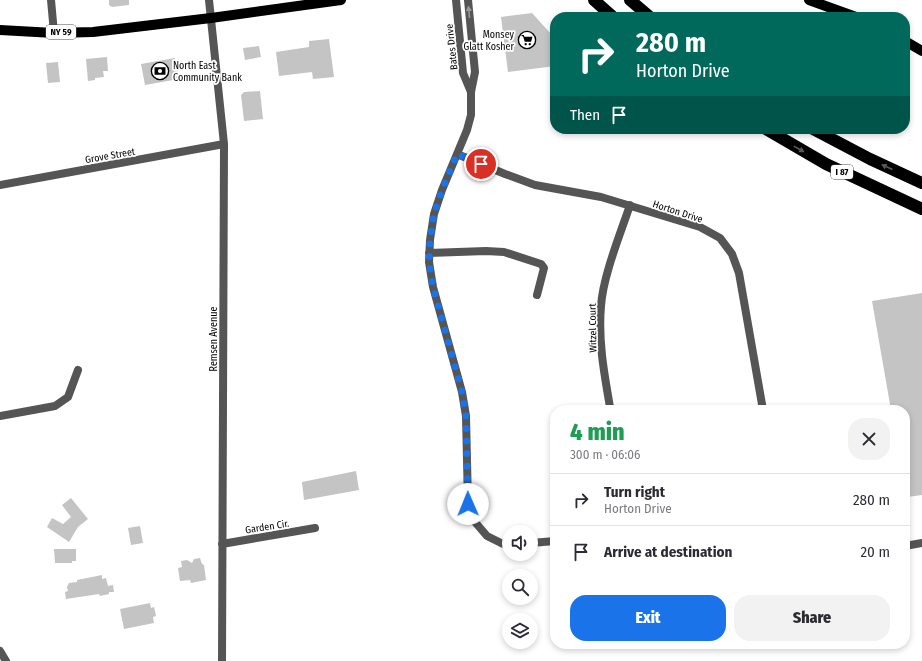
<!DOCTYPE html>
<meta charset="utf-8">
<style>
body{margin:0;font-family:"Fira Sans Condensed",sans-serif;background:#f2f2f3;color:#2b2b33;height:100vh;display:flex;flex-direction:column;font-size:15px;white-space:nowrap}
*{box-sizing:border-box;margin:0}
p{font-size:13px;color:#7c7c81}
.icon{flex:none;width:22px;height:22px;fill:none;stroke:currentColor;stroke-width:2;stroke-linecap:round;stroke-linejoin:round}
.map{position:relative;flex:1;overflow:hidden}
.panel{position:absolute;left:550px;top:405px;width:360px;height:244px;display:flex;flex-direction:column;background:#fff;border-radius:16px;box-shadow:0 2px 6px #0003}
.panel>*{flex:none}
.banner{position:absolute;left:550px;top:12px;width:360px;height:122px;border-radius:16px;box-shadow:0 2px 6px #0003;background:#00695c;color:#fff;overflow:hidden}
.buttons{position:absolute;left:502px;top:525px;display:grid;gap:8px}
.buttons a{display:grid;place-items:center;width:36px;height:36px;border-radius:50%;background:#fff;box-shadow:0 2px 6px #0003;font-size:20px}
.pin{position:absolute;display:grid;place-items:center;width:34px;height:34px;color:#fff;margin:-17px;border:2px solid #fff;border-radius:50%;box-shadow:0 1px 4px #0007}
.me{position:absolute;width:44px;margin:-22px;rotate:359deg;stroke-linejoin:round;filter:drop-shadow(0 0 3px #0008)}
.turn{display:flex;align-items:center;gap:14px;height:84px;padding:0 20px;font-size:18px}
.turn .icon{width:52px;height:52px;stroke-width:2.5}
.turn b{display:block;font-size:28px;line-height:34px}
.then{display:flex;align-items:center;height:38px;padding:0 20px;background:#0003;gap:8px;font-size:15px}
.round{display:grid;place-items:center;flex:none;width:42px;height:42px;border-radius:16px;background:#f2f2f3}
.summary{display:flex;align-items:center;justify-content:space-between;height:68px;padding:0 20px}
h1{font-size:24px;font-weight:800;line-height:30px;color:#1e9e55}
.cta{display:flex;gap:8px;margin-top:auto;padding:8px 20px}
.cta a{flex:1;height:46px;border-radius:16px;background:#1a73e8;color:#fff;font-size:16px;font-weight:800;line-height:46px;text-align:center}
.cta a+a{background:#f2f2f3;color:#2b2b33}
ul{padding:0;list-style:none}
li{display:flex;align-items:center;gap:12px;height:52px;padding:0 20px;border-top:1px solid #e1e1e2}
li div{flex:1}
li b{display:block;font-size:15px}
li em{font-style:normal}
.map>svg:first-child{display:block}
.building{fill:#c4c4c4}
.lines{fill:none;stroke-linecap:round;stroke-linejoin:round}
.minor{stroke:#555;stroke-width:8}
.primary{stroke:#000;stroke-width:10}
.motorway{stroke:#000;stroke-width:12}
.oneway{fill:#999}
.oneway2{fill:#595959}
.route{stroke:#1a73e8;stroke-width:7;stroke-dasharray:0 12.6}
.labels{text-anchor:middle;stroke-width:3.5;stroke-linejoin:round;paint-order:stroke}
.shield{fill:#fff;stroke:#4c4c4c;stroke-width:1}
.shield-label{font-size:9px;font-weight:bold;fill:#000}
.poi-label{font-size:10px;fill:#000;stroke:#fff;text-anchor:end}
.street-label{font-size:10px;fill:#000;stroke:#fff}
</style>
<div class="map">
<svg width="922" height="661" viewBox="0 0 922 661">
<rect width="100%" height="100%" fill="#fff"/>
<path class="building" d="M109 0H129V5L112 7 109 5Z
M532 13 552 35 555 66 508 72 501 17Z
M329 39 334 77 313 79 312 72 279 76 276 52 309 47V41Z
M259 46 261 57 245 60 243 48Z
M107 57 108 71H103L104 77 95 78V80L88 81 86 59Z
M175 58 179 79 145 85 141 64Z
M58 62 60 82 48 83 46 63Z
M260 91 263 119 244 121 241 95 244 92Z
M922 293V495L907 497 905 488V410H891L872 301Z
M356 471 359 490 304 500 302 482Z
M71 498 88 519 78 527 69 542 47 527 52 518 63 524 71 517 62 505Z
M140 526 143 543 131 545 128 528Z
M54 549H76V561H72V563H55Z
M200 558 202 564 204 565 206 580 191 583 190 580 180 581 178 568 182 567 181 561 187 560 192 563 194 559Z
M102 575V579L106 578 108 586 113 585 114 592H109V594L100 596 99 594 66 599 65 592 68 591 67 587 69 583 77 582V580Z
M150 603 151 608 154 607 156 616 153 617 154 623 124 629 120 609Z"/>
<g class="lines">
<path class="minor" d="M51 0 54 33
M209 0 224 144 222 661
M456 0 463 73 471 92
M468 0 475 72 471 92V115L467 130 442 190 434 214 430 240 429 262 433 287 462 392 466 416 468 504 475 522 487 536 503 544H509
M457 154 505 174 535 185 601 197 700 227 720 238 732 254 739 273 763 410
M0 185 224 144
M429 253 486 251 504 252 541 264 544 268 537 295
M610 407C604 373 598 340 601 306 603 276 620 235 630 205
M0 416 55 406 68 397 78 370
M531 543 555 541
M222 544 315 528
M905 546 922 543
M0 651 6 661"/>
<path class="primary" d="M809 0 856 17
M0 30 54 33 93 32 211 18 341 0
M905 41 922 51"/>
<path class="motorway" d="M594 0 613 17
M630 0 650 17
M766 129 826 164 922 209
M813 129 870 159 922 183"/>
</g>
<defs><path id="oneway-solid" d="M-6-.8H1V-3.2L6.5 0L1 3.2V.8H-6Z"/></defs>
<use class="oneway" href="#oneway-solid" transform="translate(469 12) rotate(-96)"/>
<g class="oneway2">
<use href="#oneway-solid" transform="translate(799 149) rotate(29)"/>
<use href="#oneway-solid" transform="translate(887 167) rotate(-155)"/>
</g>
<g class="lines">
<path class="route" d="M468 504 466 416 462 392 433 287 429 262 430 240 434 214 442 190 457 154 481 164"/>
</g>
<defs>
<symbol id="supermarket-ring" viewBox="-11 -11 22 22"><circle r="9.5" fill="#fff" stroke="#000" stroke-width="1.5"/><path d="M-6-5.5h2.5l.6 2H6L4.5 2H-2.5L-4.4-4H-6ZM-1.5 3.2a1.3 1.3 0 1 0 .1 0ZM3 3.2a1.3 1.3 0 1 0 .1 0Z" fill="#000"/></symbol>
<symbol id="bank-ring" viewBox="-11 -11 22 22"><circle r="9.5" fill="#fff" stroke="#000" stroke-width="1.5"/><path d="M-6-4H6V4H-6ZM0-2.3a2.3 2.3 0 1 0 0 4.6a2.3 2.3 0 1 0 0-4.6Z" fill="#000"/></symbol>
</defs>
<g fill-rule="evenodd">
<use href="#supermarket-ring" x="517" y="30" width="20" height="20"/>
<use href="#bank-ring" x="150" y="61" width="20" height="20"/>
</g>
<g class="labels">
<g class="shield">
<rect x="46" y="25" width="30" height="14" rx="3"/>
<rect x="831" y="165" width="22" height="14" rx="3"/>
</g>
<g class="shield-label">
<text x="61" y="35">NY 59</text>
<text x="842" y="175">I 87</text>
</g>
<g class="poi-label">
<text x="514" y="38">Monsey<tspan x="514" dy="12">Glatt Kosher</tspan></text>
<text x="173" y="69" text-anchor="start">North East<tspan x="173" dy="12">Community Bank</tspan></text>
</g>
<g class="street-label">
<text transform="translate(451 47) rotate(-96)" y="4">Bates Drive</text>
<text transform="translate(110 155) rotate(-10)" y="4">Grove Street</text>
<text transform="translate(678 211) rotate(18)" y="4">Horton Drive</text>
<text transform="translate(592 328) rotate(-91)" y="4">Witzel Court</text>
<text transform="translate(213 339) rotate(-90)" y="4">Remsen Avenue</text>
<text transform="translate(267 526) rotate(-9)" y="4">Garden Cir.</text>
</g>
</g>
</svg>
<div class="buttons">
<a><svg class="icon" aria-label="sound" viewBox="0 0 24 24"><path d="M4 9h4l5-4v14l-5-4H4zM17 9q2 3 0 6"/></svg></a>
<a><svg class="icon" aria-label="search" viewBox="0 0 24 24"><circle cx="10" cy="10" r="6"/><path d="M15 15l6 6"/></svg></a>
<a><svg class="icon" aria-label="layers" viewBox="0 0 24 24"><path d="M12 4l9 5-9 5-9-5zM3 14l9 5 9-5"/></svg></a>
</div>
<div class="pin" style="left:481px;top:164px;background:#d93025"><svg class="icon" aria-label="arrive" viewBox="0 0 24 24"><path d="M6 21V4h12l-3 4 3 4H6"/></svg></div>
<svg class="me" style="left:468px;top:504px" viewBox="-20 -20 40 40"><circle r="19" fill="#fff"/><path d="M0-13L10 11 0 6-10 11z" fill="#1a73e8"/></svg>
<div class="banner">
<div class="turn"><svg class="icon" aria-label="right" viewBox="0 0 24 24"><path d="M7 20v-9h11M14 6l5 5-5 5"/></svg><div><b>280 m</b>Horton Drive</div></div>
<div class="then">Then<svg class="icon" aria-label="arrive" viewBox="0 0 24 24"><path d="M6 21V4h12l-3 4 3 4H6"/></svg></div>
</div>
<section class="panel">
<div class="summary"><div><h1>4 min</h1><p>300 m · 06:06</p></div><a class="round"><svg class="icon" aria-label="close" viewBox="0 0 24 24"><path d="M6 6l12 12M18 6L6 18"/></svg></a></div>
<ul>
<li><svg class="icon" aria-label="right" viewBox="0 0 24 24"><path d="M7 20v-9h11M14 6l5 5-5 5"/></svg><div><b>Turn right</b><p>Horton Drive</p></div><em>280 m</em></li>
<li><svg class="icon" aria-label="arrive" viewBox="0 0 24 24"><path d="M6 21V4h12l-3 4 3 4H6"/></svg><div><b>Arrive at destination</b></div><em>20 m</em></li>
</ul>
<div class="cta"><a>Exit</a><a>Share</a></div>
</section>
</div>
